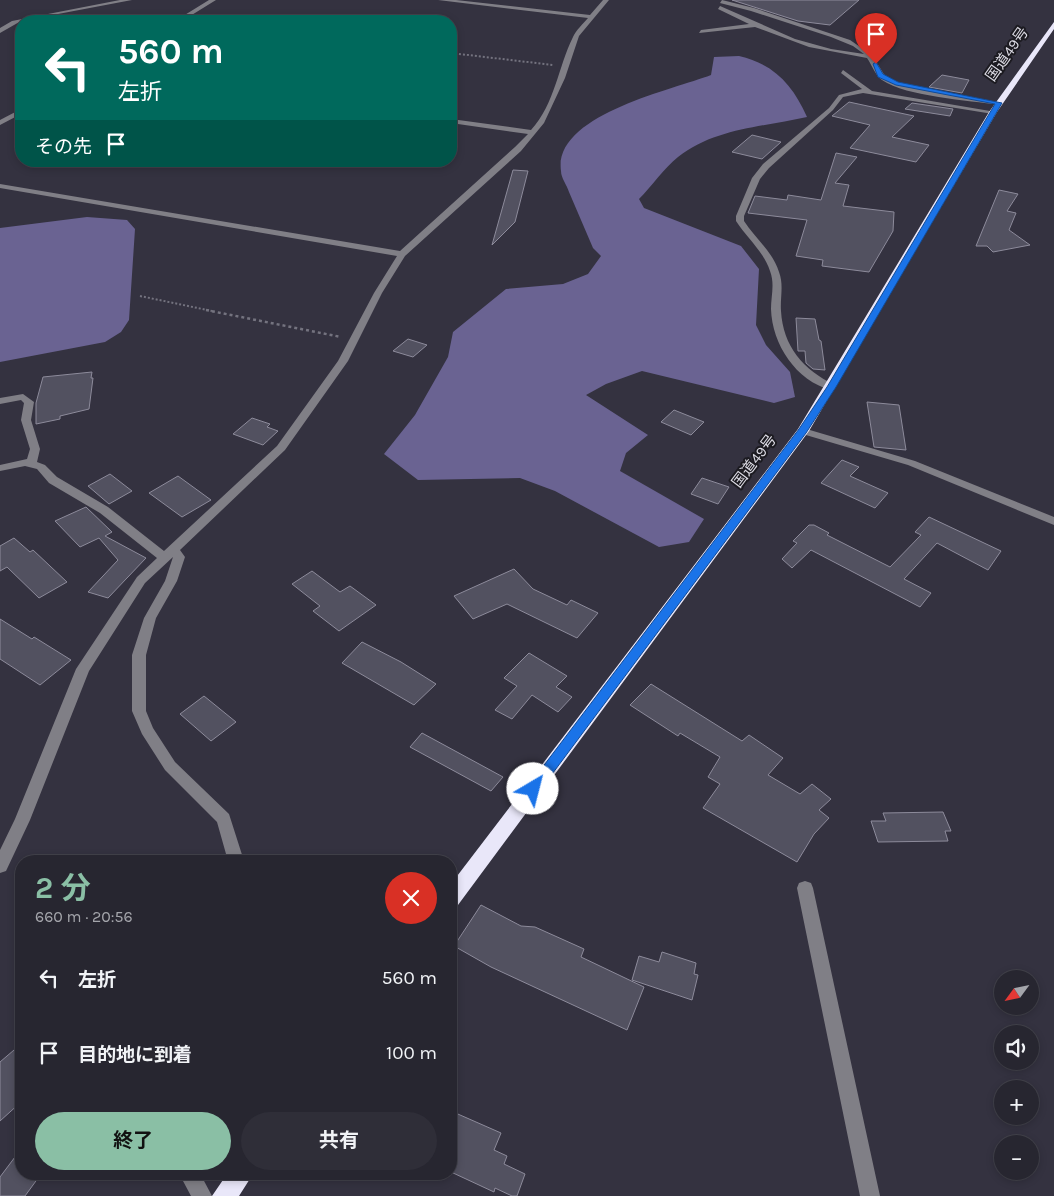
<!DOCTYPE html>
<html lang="ja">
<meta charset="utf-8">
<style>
body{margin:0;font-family:Karla,"Noto Sans JP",sans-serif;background:#2f2e38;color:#f1f3f6;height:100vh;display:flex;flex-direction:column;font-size:19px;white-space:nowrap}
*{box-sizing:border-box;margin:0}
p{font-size:16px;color:#a4a5ab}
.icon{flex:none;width:28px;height:28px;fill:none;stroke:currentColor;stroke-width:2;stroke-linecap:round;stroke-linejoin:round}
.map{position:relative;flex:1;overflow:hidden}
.sheet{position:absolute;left:15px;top:855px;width:442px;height:325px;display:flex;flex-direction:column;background:#272630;border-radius:20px;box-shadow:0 2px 8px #0003,0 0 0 1px #43434c}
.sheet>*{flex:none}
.hud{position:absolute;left:15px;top:15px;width:442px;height:152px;border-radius:20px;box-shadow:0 2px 8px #0003,0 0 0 1px #43434c;background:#00695c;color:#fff;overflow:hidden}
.needle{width:32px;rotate:237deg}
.controls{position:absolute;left:994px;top:970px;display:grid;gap:10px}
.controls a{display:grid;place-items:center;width:45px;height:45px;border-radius:50%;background:#272630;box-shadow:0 2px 8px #0003,0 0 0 1px #43434c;font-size:25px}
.pin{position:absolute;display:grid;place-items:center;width:42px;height:42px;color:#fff;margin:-51px -21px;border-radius:50% 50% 50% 0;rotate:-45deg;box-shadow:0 0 5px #0007}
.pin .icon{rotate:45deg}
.me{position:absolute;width:55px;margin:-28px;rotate:37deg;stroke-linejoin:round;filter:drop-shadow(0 0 4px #0008)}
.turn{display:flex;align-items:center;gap:18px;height:105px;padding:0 20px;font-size:22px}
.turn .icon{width:65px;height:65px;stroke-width:2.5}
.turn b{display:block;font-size:35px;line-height:42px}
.then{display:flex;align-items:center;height:48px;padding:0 20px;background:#0003;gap:10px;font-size:19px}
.round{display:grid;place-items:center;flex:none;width:52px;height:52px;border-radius:26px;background:#2f2e38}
.overview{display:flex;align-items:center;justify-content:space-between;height:85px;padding:0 20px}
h1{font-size:30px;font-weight:700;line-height:38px;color:#8abfa5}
.cta{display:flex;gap:10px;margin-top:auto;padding:10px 20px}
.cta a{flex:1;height:58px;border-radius:30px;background:#8abfa5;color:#111;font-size:20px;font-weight:700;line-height:58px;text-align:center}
.cta a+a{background:#2f2e38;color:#f1f3f6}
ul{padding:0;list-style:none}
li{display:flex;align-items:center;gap:15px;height:75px;padding:0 20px}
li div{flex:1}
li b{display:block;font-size:19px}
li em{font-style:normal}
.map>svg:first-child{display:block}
.forest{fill:#6a6392}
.building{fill:#525160;stroke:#8d8b9b}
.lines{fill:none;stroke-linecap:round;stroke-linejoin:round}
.path-far1{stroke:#74737f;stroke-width:2;stroke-dasharray:2 2;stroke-linecap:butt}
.path{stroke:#74737f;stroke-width:2.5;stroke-dasharray:3 3;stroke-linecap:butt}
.minor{fill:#807f86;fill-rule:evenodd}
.highway{fill:#e9e7f9;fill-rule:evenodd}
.route{fill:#1a73e8;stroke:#114b97}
.labels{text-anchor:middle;stroke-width:4;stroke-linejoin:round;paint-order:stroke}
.street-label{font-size:15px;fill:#dddce5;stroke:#1c1b21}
</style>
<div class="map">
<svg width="1054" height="1196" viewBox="0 0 1054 1196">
<rect width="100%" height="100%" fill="#343240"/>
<path class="forest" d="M739 56C774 64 793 85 807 117 763 127 715 128 678 157 664 168 652 186 639 199L644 208 741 246 759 269 756 325 766 345 790 372 795 397 774 403 642 371 606 384 586 395 648 435 626 453 620 471 704 519 689 542 659 547 555 491 520 478 418 480 384 454 415 415 448 357 453 332 506 289 563 284 588 274 601 256 593 248C585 229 577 211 569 192 567 185 561 178 561 171 553 115 672 90 711 75L714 57Z
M87 217 127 220 135 229 129 320 121 332 105 342 0 362V228Z"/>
<path class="building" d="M732 0H859L830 25 798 21Z
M942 75 969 80 962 93 929 87Z
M849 102 914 116 892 137 929 145 916 162 850 148 870 125 832 116Z
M912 103 953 109 950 116 905 109Z
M752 135 781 142 762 159 732 152Z
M836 153 857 157 835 183 849 185 843 206 894 212 893 231 869 272 822 266 823 260 796 256 807 220 748 213 755 196 787 200 788 195 821 200Z
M513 170 528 171 515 222 492 245Z
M999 190 1018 194 1007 211 1016 213 1009 230 1030 245 993 252 987 246H976Z
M796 318 815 319 819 340 821 341 825 370 813 369 806 363 805 351H798Z
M408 339 427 345 413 357 393 351Z
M92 372 91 378H93L89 409 60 416V419L36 424V403L43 377Z
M867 402 899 405 906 450 874 447Z
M674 410 704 422 691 435 661 422Z
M252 418 270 424 267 427 278 431 263 445 233 434Z
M842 460 859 467 850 476 888 493 875 508 821 483Z
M110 474 132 491 109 504 88 486Z
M178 476 211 500 182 517 149 493Z
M702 478 729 487 718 504 691 494Z
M86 507 112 532 105 536 146 558 108 598 88 592 118 560 99 538 80 547 55 521Z
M929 517 1001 551 988 570 937 543 904 579 931 593 920 607 811 550 792 568 782 559 797 543 793 541 809 525H814L829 533 827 535 890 567 921 535 915 532Z
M14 538 30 552 33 550 67 582 39 598 7 567 0 571V546Z
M514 569 533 589 567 605 571 600 598 613 577 638 507 604 473 619 454 596Z
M312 571 340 592 350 586 376 605 339 631 313 611 320 606 292 584Z
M0 619 32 639 34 637 71 660 40 685 0 659Z
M362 642 401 662 436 684 414 705 342 663Z
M529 653 567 676 556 687 572 697 558 712 532 695 512 719 495 710 517 686 504 678Z
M651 684 742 741 749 735 783 758 768 775 800 794 812 784 831 799 819 810 829 818 814 834 797 862 703 808 720 784 708 777 720 757 680 733 678 736 630 705Z
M204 696 236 722 211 741 180 714Z
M422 733 503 777 491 791 410 747Z
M943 812 951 831H945L948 841 878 842 871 821H886L883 813Z
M481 905 521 926 535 927 584 949 581 957 644 987 627 1030 491 967 454 946Z
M662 952 696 963 694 974 698 975 692 1000 632 980 639 956 659 962Z
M21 1044V1102L0 1121V1062Z
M451 1111 501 1133 494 1150 507 1156 504 1164 525 1174 517 1196H512L495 1188 494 1192 451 1172Z
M21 1149V1174H41L25 1196H0V1177Z"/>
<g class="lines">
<path class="path-far1" d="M451 53 553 65
M140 296 212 311"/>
<path class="path" d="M206 310 341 337"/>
<path class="minor" d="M120 0H132L21 21 0 33V28L12 21Z
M209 0H216L182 21H175Z
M438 0H456L590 15 603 0H609L579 36 565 78 544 123 521 151 405 256 382 293 348 361 285 450 180 550 185 557 177 581 156 618 146 655V711L153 728 175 762 229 814 244 861H228L217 822 165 770 142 734 132 711V655L144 618 165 581 173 557 145 583 89 671 30 820 6 871 0 873V850L15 819 76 669 137 577 157 558 100 513 49 483 37 469 25 466 0 471V465L27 459 30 449 21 420 24 403 21 400 0 404V398L23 394 34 402 31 420 40 449 37 462 45 465 57 477 108 507 164 551 277 446 338 361 374 293 397 256 0 188V184L400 251 515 147 528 134 451 123V119L531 130C555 104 558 67 573 37 576 30 583 24 588 18Z
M722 0 754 8 850 40 872 55 885 76 900 83 1002 103 999 105C969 100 907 97 882 80 875 75 872 65 867 58L809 47 755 27 699 33 701 30 749 24 718 9 720 6 795 39 831 49 864 54 853 46 831 37 751 11 720 3Z
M843 70 872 91 996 112 993 114 863 93 843 97 833 110 769 168 760 179 744 216V221C755 238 773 252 779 272 784 285 780 298 781 311 783 346 803 370 835 385V389L831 390C796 381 772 344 771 309 771 296 775 284 770 271 764 252 747 238 736 221V216L752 178 763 164 829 108 839 95 862 89 841 73Z
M21 109V114L0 125V120Z
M803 428 915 461 1054 517V525L908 465 799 433 798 431Z
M805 881 811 883 813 888 880 1196H860L797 888 799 883Z
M183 1174H203V1179L212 1196H191L183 1181Z"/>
<path class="highway" d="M1054 22V29L997 112 809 431 458 905 451 908V884L798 429 989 112Z
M227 1174H253L239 1196H212Z"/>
</g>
<path class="route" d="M876 62 883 74 898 82 1002 103 836 387 806 433 538 793H529L527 789 529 785 799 429 827 387 995 104 896 85 878 77 873 64Z"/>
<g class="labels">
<g class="street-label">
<text transform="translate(1007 54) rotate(-55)" y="5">国道49号</text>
<text transform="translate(754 461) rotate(-53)" y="5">国道49号</text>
</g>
</g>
</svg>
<div class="controls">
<a><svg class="needle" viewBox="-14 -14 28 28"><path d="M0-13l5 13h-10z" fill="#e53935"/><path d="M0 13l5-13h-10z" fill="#a4a5ab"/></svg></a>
<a><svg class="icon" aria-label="sound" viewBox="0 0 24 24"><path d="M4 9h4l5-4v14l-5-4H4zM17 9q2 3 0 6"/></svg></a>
<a>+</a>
<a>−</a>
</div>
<div class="pin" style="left:876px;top:64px;background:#d93025"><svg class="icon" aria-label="arrive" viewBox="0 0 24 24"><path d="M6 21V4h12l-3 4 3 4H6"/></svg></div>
<svg class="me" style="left:533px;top:789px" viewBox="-20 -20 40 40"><circle r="19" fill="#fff"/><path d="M0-13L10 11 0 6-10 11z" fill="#1a73e8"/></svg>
<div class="hud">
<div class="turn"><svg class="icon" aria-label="left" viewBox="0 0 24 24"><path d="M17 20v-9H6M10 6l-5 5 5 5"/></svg><div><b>560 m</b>左折</div></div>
<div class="then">その先<svg class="icon" aria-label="arrive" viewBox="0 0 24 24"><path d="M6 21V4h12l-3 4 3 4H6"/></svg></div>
</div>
<section class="sheet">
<div class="overview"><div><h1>2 分</h1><p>660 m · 20:56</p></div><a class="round" style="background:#d93025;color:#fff"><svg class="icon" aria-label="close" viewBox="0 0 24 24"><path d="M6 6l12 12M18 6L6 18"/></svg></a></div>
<ul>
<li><svg class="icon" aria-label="left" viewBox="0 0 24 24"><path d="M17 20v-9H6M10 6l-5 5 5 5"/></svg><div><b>左折</b></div><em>560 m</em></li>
<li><svg class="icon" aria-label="arrive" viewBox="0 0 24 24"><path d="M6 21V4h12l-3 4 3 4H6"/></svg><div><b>目的地に到着</b></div><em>100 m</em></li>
</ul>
<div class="cta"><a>終了</a><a>共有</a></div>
</section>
</div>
